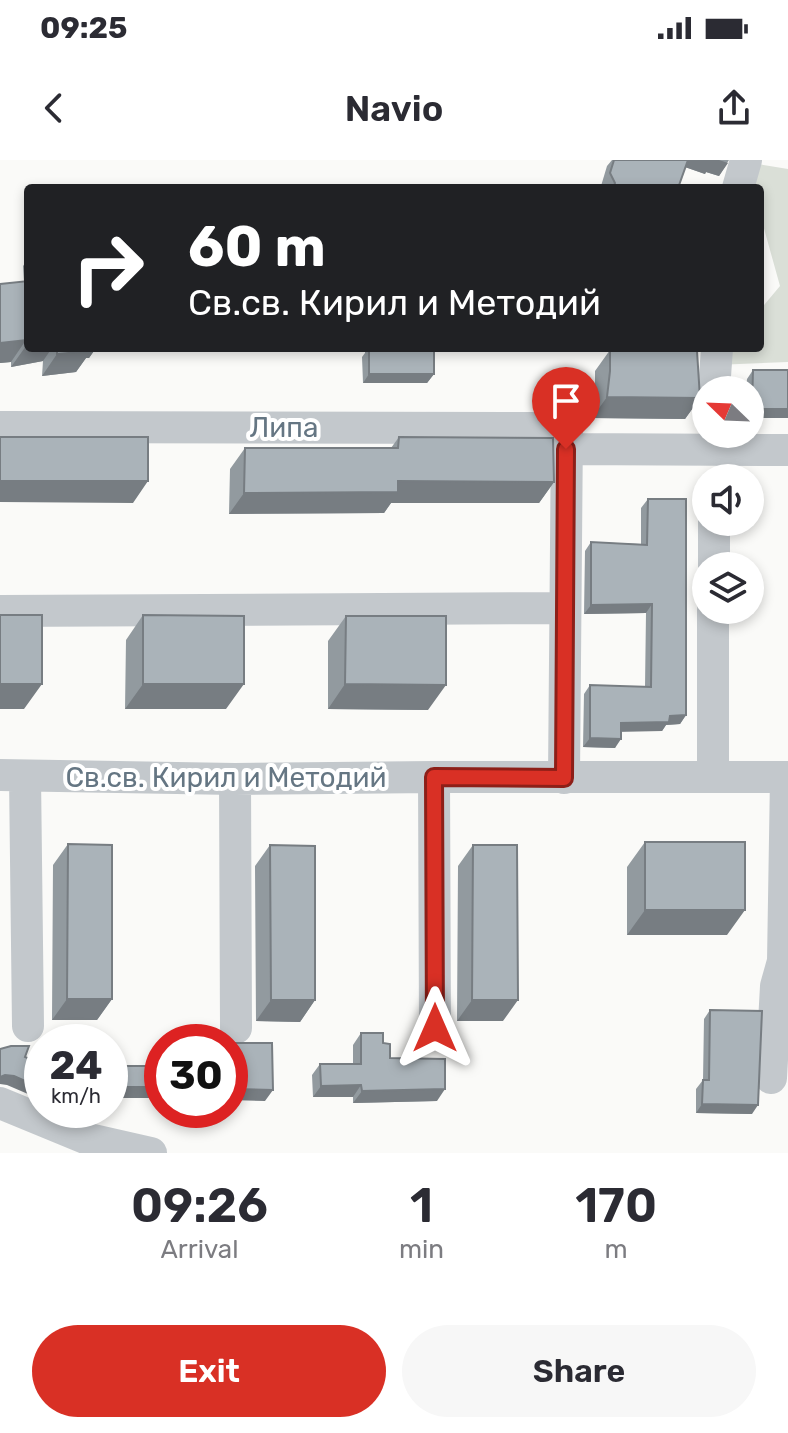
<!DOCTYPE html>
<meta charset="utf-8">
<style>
body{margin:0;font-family:Rubik,sans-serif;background:#f7f7f7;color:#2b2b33;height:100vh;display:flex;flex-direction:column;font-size:30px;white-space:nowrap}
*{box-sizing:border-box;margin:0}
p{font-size:26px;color:#7c7c81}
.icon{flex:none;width:44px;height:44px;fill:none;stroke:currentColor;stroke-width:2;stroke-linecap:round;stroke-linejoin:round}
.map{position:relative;height:993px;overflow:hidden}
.details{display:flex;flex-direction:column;background:#fff;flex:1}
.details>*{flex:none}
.banner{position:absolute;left:24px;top:24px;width:740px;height:168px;border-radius:8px;box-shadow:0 4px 12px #0003;background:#202124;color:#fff;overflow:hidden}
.needle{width:52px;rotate:293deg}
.tools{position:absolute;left:692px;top:216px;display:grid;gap:16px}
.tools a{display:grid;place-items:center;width:72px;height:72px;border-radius:50%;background:#fff;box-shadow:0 4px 12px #0003;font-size:40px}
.speed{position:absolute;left:24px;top:864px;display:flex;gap:16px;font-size:40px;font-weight:700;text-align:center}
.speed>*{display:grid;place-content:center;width:104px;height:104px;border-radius:50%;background:#fff;box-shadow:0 4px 12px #0003;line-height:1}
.speed small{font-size:20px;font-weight:400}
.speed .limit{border:12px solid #d22;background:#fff;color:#111}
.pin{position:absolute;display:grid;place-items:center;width:68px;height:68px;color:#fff;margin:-82px -34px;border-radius:50% 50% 50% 0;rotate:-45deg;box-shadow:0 0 8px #0007}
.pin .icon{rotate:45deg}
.me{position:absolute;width:88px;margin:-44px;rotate:0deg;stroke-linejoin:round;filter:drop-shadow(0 0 6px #0008)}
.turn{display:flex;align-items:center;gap:28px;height:168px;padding:0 32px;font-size:36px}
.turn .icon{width:104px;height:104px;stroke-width:2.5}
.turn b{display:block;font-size:56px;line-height:68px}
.eta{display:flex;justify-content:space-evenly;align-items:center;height:136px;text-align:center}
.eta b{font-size:48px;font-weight:600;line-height:56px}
.action{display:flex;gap:16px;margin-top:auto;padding:16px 32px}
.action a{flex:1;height:92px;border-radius:48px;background:#d93025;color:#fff;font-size:32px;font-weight:600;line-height:92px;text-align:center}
.action a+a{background:#f7f7f7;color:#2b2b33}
.status{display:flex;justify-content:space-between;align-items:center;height:56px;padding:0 40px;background:#fff;direction:ltr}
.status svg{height:22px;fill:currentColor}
header{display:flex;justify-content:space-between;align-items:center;height:104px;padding:0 32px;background:#fff;font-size:36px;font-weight:600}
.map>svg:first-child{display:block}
.green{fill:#dadfd7}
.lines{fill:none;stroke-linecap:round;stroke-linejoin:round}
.minor{stroke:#c3c8cc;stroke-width:32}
.wall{fill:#929a9f}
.shaded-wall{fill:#777d82}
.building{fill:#aab3b9;stroke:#777d82;stroke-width:2}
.route-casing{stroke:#8d1f18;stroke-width:20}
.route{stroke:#d93025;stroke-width:14}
.labels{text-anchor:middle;stroke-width:8;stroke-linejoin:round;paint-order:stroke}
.street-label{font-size:28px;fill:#657683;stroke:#fff}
</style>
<div class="status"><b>09:25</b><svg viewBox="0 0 49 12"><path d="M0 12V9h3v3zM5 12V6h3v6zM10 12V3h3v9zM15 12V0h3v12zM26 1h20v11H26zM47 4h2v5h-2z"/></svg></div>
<header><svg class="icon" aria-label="back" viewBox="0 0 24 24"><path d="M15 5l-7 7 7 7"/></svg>Navio<svg class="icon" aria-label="share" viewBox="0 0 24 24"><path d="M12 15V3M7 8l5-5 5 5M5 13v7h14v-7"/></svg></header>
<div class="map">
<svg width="788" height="993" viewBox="0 0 788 993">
<rect width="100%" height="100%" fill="#fafaf8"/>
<path class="green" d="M746 2 788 9V202L715 205 729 188H760V150L780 126 760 54V28H753Z"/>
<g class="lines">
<path class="minor" d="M738 28 746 0
M714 230 717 188
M0 267 567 268 564 618
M566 289 788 290
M714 406V362
M0 451 565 448
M0 615 235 619 434 617H788
M25 616 28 866
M434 617 435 868
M713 617V450
M235 619 236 868
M783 801 786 617
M771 918 776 826 783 801H788
M0 943 85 978 151 993"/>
</g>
<path class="wall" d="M612 0H729L719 16 706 12 705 14 685 7 678 28H602L601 26 607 6Z
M28 99V188H96L89 198H86L76 212 42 216 43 201 11 207V202L0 203V124L24 122 23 106Z
M365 188H434V214L427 223H363L362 197 365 193Z
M610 190 700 238 685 259 592 258 595 233V211Z
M753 210H788V258H750V230H746L747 219Z
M399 277 554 322 539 343H391L384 353 229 354 230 309 245 288H391Z
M648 339 686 555 680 564 666 565 662 571H621L615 588 583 587 584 534 590 525 645 527 646 453 584 454 585 391 591 382 641 384V348Z
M143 455 226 549H125L126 480Z
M346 456 428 550 328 549V481Z
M645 682 727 775H627V707Z
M68 684 112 839 97 860H52L53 705Z
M270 685 315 840 300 862 256 861 255 706Z
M473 685 503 861H457L458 706Z
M710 850 752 954 696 953V929L703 920 704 859Z
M361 873 383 883 390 898 437 941 353 943V937H313L312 915 320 904H353V885Z"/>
<path class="shaded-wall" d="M686 0H719L728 3 719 16 706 12 705 14 682 6Z
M26 180 11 202 0 203V183Z
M28 185V188H52L43 201 11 207 26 186Z
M82 188H96L89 198H86L76 212 42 216 57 194Z
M369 214H434L427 223H363Z
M607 237 700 238 685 259 592 258Z
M752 249H788V258H750V251Z
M0 321H148L133 343 0 342Z
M398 321 554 322 539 343H391L384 353 229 354 244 333Z
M652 444 646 453 584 454 591 445Z
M0 524H42L24 549H0Z
M143 524H244L226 549H125Z
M345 524 446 525 428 550 328 549Z
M686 555 680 564 666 565 662 571 615 572 621 563 670 556Z
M590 578 621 579 615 588 583 587Z
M645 750H745L727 775H627Z
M67 839H112L97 860H52Z
M271 840H315L300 862 256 861Z
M472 840H518L503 861H457Z
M5 915 14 916 34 925 28 934 7 925 0 924V917Z
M361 925 353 937H313L321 926Z
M144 926 162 927V938H110V927Z
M230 929 273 930 265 941 230 940Z
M445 929 437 941 353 943 362 931Z
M702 944 758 945 752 954 696 953Z"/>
<path class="building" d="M614 0H688L678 28H613L615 23 610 13Z
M28 121V185L26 186V180L0 183V124Z
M57 188H91V191L57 194Z
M369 188H434V214H369Z
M610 190 697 191 700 238 607 237 610 211Z
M753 210H788V249H752Z
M0 277H148V321H0Z
M399 277 553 278 554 322 398 321V332L244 333 245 288H398Z
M648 339H686V555L670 556 669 562 621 563V579L590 578V525L651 527 652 444 591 445V382L647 385Z
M0 455H42V524H0Z
M143 455 244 456V524H143Z
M346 456H446V525L345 524Z
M645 682H745V750H645Z
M68 684 112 685V839H67Z
M270 685 315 686V840H271Z
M473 685H517L518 840H472Z
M710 850 762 851 758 945 702 944 703 920H709Z
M361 873H383V883L390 884V898L445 899V929L362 931 361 925 321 926 320 904H361Z
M230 883H272L273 930 230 929Z
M11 886H29L25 897 42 904 34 925 14 916 5 915 0 917V889Z
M110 906H162V927H110Z"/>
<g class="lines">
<defs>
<path id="route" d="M435 868 434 617 564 618 566 289"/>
</defs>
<use href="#route" class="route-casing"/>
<use href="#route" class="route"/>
</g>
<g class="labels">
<g class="street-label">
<text x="284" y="277">Липа</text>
<text x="226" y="627">Св.св. Кирил и Методий</text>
</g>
</g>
</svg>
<div class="tools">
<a><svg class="needle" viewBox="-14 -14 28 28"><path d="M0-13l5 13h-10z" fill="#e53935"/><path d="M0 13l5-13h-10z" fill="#7c7c81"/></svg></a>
<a><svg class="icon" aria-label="sound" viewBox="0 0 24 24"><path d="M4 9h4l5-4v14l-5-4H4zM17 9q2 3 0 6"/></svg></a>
<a><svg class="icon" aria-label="layers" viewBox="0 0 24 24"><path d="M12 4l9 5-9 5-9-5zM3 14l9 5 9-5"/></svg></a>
</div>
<div class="speed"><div>24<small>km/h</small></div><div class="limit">30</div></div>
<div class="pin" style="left:566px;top:289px;background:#d93025"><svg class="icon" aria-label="arrive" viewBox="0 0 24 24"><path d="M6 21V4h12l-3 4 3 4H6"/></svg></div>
<svg class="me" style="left:435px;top:868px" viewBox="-20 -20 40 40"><path d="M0-17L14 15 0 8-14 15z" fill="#d93025" stroke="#fff" stroke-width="4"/></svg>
<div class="banner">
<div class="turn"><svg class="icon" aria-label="right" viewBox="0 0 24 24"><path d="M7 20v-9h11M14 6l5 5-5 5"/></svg><div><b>60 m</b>Св.св. Кирил и Методий</div></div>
</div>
</div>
<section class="details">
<div class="eta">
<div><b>09:26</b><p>Arrival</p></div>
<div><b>1</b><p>min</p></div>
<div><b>170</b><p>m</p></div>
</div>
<div class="action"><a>Exit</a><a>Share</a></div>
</section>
